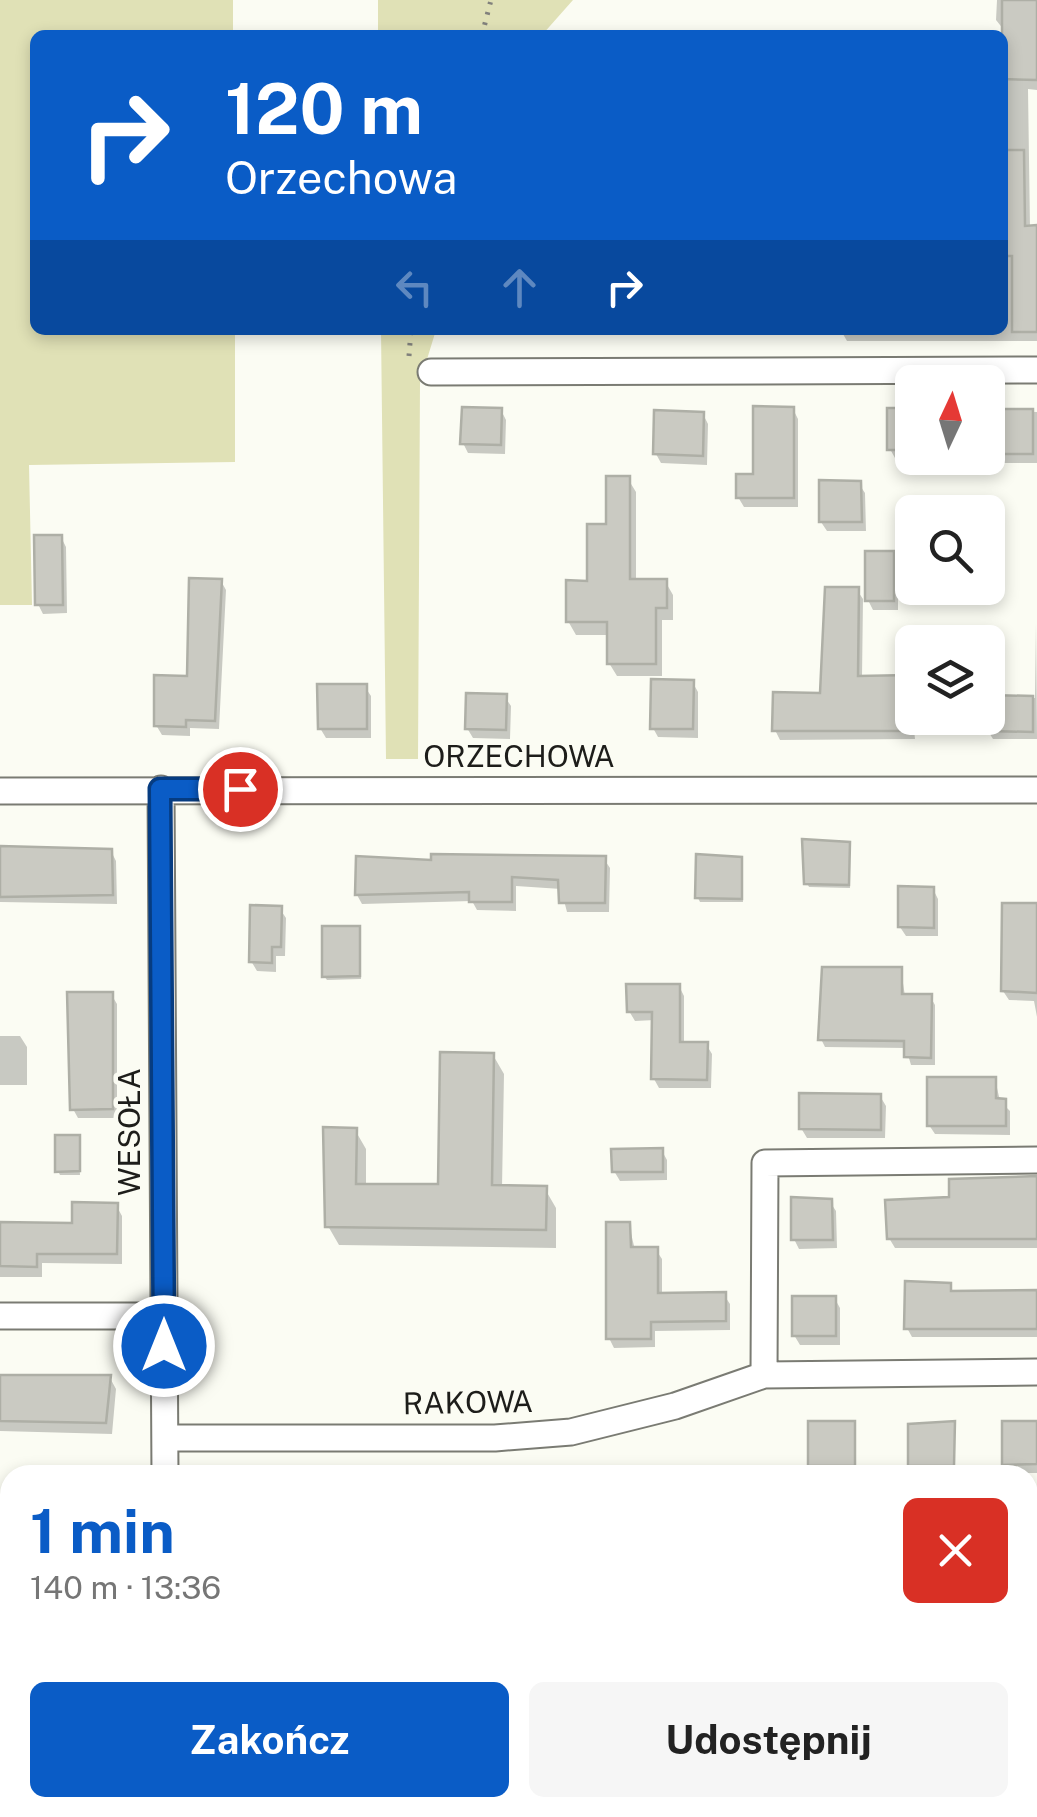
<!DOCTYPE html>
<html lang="pl">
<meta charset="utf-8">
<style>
body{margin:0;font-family:"Public Sans",sans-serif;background:#f6f6f6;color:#222;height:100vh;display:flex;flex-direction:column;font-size:38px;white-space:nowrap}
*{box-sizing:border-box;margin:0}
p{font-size:32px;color:#767676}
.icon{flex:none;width:55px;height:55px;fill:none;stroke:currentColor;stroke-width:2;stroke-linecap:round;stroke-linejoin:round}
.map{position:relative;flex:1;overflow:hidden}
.details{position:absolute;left:0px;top:1465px;width:1038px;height:352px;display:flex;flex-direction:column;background:#fff;border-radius:30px 30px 0 0;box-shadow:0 5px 15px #0003}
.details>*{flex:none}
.hud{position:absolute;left:30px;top:30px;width:978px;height:305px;border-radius:15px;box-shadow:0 5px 15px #0003;background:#0a5cc6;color:#fff;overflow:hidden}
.needle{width:65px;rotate:4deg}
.fabs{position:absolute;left:895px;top:365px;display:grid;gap:20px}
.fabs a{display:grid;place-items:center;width:110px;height:110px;border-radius:15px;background:#fff;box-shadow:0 5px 15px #0003;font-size:50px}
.pin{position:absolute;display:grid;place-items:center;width:85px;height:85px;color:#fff;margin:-42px;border:5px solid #fff;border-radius:50%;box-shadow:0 2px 10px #0007}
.me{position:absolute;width:110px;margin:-55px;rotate:0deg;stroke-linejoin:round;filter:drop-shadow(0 0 8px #0008)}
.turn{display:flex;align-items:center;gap:35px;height:210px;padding:0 30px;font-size:45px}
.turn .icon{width:130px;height:130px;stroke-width:2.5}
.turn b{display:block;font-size:70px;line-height:85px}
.lanes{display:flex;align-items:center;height:95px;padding:0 30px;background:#0003;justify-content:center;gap:50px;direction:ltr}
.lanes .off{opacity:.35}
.round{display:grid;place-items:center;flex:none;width:105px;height:105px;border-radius:15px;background:#f6f6f6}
.summary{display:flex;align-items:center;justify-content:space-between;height:170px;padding:0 30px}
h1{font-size:60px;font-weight:700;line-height:75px;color:#0a5cc6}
.cta{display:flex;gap:20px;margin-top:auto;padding:20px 30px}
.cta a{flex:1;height:115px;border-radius:15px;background:#0a5cc6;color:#fff;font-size:40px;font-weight:700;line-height:115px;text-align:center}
.cta a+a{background:#f6f6f6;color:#222}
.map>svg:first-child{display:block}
.green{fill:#e0e1b6}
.shadow{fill:#0003}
.building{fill:#cacac2;stroke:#aeafa6;stroke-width:2.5}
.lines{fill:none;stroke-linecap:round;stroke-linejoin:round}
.minor-casing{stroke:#7a7b73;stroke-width:29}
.path{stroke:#81817c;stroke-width:5;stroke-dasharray:2.5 8;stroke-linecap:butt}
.minor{stroke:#fff;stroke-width:25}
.route-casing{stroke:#063c81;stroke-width:25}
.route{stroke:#0a5cc6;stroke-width:18}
.labels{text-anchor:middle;stroke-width:9;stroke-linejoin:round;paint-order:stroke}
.street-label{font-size:30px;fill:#1d1d1a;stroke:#fbfcf3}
</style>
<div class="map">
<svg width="1037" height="1817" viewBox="0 0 1037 1817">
<rect width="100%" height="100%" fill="#fbfcf3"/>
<path class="green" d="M0 0H233V35H35V330H235V462L29 465 32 605H0Z
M378 0H573L542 35H378Z
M381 330H436L420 382 418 759H386Z"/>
<path class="shadow" d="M997 0H1037V90L1028 89 1030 228H1037V341H847L843 334 753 335 751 330H1002L1004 30 996 20Z
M643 330H698V333L645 334Z
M793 409 798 419V507H744L738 497Z
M501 410 506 420 505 454 468 453 463 443Z
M889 411H912V458H937H895L890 449Z
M988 411 1037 412V463H991Z
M703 414 708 424 707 465 661 463 656 454Z
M628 479 636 492V582L665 581 673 595V620H662V676H617L609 663V635H576L568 621 589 583Z
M859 484 865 493 866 531H827L821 522Z
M61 537 66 547 67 613 43 614 38 604Z
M893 553 898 563V610H873L868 600Z
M221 581 226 590 219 729 190 728V736L162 735 156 725 189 679Z
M857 590 863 599 862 678H909L915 739 780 740 775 730 822 695Z
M1036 623 1037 739H993L988 731V698H1035Z
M693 683 698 692V738L658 737 653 728Z
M365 687 371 696V738H326L320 728Z
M505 697 511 706 510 739 473 738 467 728Z
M848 844 850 888 809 887 807 883Z
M0 850 111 851 116 861 117 904 0 902Z
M358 859H604L610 868 609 912H567L561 889 516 886V911L477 910 472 901 362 904 357 895Z
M740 859 743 902H700L698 898Z
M933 889 938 899V936H906L900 927Z
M1037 906V1017L1034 1001 1009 1000 1003 991Z
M280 909 286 918 285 956H276V972L257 971 251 961Z
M359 928 361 979 327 980 324 976Z
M901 970 905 996H930L935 1005V1065H911L906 1048 825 1047 821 1039Z
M679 986 684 996V1044H706L712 1054 711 1088H659L654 1079 655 1020 635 1021 629 1011Z
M111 994 117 1004V1118H78L73 1109Z
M0 1036H20L27 1047V1085H0Z
M493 1055 504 1074 502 1188 545 1189 556 1208V1248L339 1245 328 1226 355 1130 366 1149V1187H440Z
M995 1079 1000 1101 1010 1111V1135L935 1134 929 1125Z
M880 1096 886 1106 885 1138H807L801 1128Z
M78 1137 80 1175H60L58 1171Z
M662 1151 667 1160V1180L620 1181 614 1171Z
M1037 1179V1248H895L889 1238 951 1200Z
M830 1202 836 1211 837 1248 799 1249 794 1239Z
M116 1205 122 1216V1264L42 1263V1277H0V1224L74 1225Z
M629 1225 635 1250H656L662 1259V1296L724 1295 730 1304V1330L655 1331V1347L614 1348 609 1338Z
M949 1285 954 1293 1037 1295V1337H912L907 1328Z
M835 1299 840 1308V1345H800L794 1335Z
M0 1378H110L116 1389 112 1434 0 1431Z
M953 1423 955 1469H912L910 1465Z
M854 1424 856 1469H813L811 1465Z
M1037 1424V1473H1010L1005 1464Z
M62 1470 65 1475H43V1471Z
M0 1518H10V1582L0 1583Z
M0 1714H10V1775H0Z
M1028 1716H1037V1773H1028Z"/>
<path class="building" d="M1002 0H1037V80L1002 79Z
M1002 150H1024L1025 226 1037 225V332H1012V256H1002Z
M753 406 794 407V498H736V474H753Z
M462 407 502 408 501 445 460 444Z
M887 408H912V450H887Z
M988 409H1033V454H988Z
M654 410 704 412 703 456 653 454Z
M606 476H630V579H667V608H656V664H607V622H566V580L587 581V524H606Z
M819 480 861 481 862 522H819Z
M34 535H62L63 605H35Z
M865 551H894V601H865Z
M189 578 222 579 215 721 186 720V727L154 726V675L187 676Z
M825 587H859L858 676 910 675 911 731H772L773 692 820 693Z
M651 679 694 680 693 729H650Z
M317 684H367V729H318Z
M466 693 507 694 506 730 465 729Z
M988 695 1033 696V732L988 731Z
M802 839 850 842 849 885 804 884Z
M0 846 112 849 113 895 0 897Z
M431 854 606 856 605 903H559L558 880 512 877V902H469V892L355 895 356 856 431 860Z
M696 854 742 857V899L695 898Z
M898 886 934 887V928L898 927Z
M1002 903H1037V993L1001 991Z
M250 905 282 906 281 947H272V963L249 962Z
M322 926H360V976L322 977Z
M822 967H902V994H932L931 1058 904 1057V1041L818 1040Z
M626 984H680V1042H708L707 1080 651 1079 652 1012H627Z
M67 992H113V1109L70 1110Z
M440 1052 494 1053 492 1185 547 1186 546 1230 325 1227 323 1127 357 1128 356 1184H438Z
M927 1077H996V1098L1006 1099V1126H927Z
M799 1093 881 1094V1130L799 1129Z
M55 1135H80V1171L55 1172Z
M663 1148V1172H612L611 1149Z
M1037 1176V1239H887L885 1200 949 1197V1179Z
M791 1197 832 1199 833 1240H791Z
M72 1202 118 1203 117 1254H37V1267L0 1266V1222L72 1223Z
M606 1222H630L631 1247H658V1293L726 1292V1321L651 1322V1339H606Z
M905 1281 951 1283V1291L1037 1290V1329H904Z
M792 1296H836V1336H792Z
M0 1375H111L106 1423 0 1421Z
M808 1421H855V1466H808Z
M955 1421 954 1466H908V1424Z
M1002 1421H1037V1464L1002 1465Z"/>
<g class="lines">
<defs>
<path id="minor" d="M431 372 1037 370
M161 789 165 1475
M0 791 1037 790
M0 1316H164
M764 1375 1037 1372
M165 1438H495L571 1432 675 1406 764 1375 765 1163 1037 1160
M164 1808V1817"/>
</defs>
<use href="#minor" class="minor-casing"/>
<path class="path" d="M482 35 491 0
M409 356 411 330
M1028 1797H1037
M0 1801H10
M100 1808V1817
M224 1817V1808"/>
<use href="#minor" class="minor"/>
</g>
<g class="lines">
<defs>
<path id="route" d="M164 1346 160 789H240"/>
</defs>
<use href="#route" class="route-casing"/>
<use href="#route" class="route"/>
</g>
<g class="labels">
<g class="street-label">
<text x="519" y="767">ORZECHOWA</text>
<text transform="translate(130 1132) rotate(-90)" y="10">WESOŁA</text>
<text transform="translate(468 1403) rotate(-1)" y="10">RAKOWA</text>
</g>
</g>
</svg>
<div class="fabs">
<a><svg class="needle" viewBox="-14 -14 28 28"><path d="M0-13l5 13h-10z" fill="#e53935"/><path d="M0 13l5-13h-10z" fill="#767676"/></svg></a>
<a><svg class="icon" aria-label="search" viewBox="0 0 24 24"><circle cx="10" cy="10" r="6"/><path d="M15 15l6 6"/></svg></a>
<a><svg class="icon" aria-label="layers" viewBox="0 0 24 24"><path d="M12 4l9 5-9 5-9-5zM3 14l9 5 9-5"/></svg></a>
</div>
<div class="pin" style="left:240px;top:789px;background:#d93025"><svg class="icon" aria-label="arrive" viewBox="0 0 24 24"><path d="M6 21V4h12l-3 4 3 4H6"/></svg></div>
<svg class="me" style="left:164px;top:1346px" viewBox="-20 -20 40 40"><circle r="17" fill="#0a5cc6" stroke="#fff" stroke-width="3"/><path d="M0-11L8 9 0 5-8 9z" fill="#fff"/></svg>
<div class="hud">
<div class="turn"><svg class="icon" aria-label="right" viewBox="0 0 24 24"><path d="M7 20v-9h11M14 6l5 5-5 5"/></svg><div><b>120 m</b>Orzechowa</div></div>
<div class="lanes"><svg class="icon off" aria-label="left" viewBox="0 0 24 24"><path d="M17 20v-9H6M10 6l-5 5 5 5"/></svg><svg class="icon off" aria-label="ahead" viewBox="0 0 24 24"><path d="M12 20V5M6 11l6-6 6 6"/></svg><svg class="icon" aria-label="right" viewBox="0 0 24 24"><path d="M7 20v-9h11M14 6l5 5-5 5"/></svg></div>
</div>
<section class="details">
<div class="summary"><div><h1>1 min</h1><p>140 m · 13:36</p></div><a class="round" style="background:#d93025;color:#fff"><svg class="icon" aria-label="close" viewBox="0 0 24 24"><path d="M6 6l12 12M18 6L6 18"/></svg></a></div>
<div class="cta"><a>Zakończ</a><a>Udostępnij</a></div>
</section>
</div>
